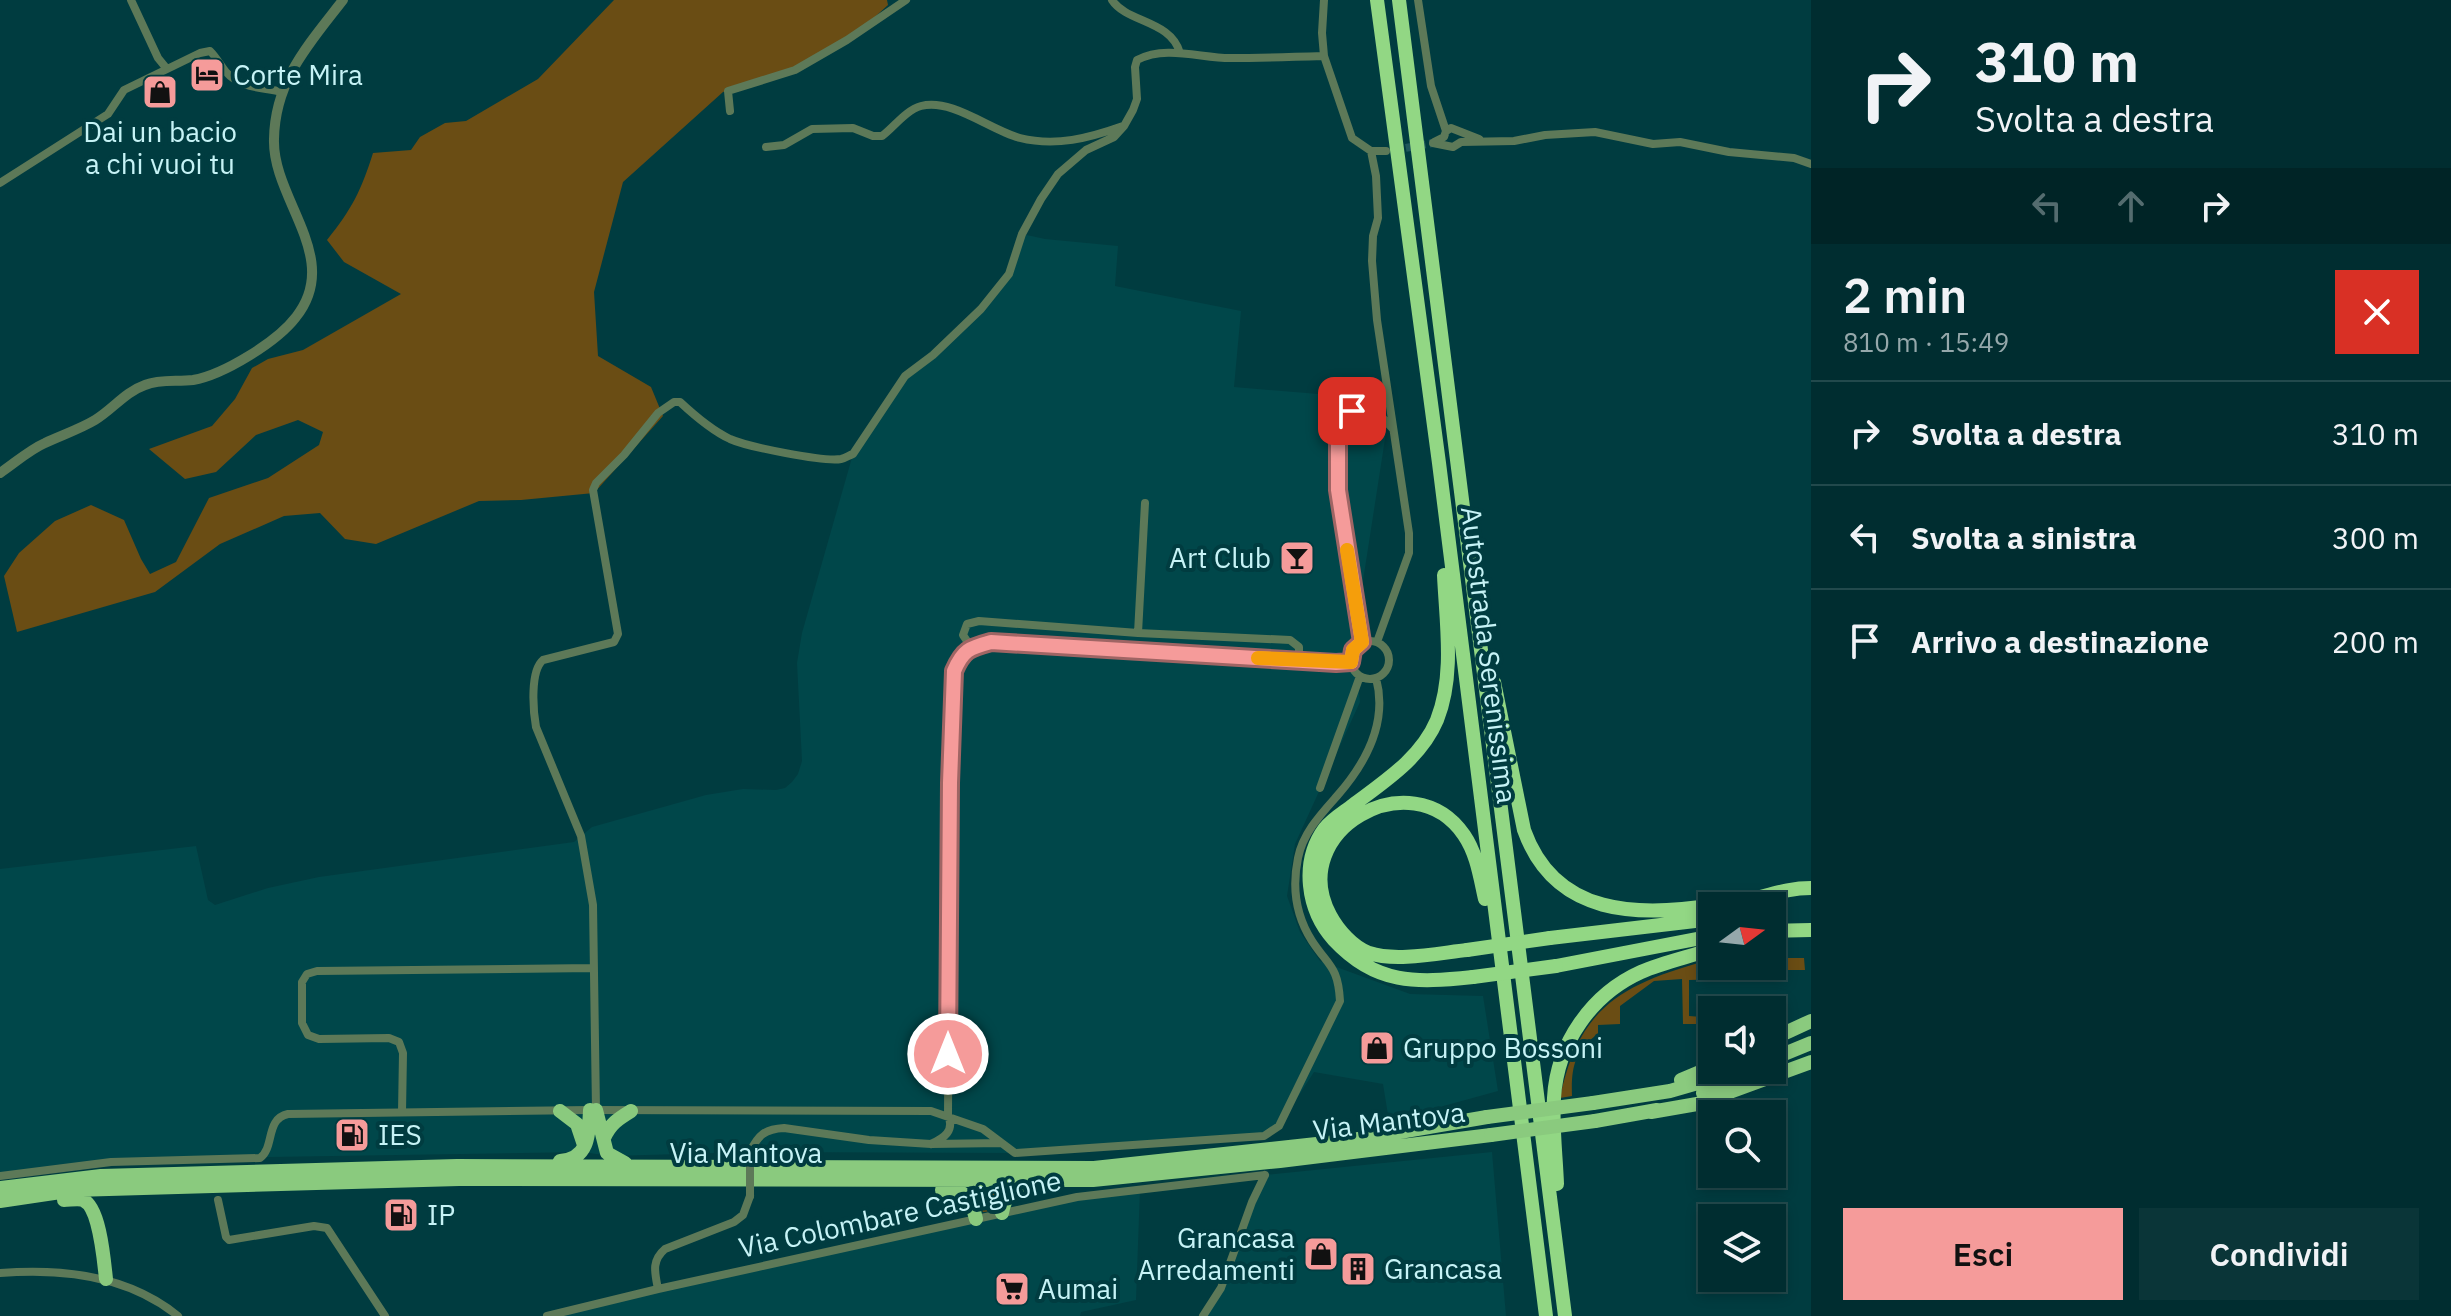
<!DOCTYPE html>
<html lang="it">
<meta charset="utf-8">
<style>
body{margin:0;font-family:"IBM Plex Sans",sans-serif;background:#0a3538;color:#f1f3f6;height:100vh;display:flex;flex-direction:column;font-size:30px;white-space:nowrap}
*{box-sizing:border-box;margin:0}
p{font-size:26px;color:#95a8ab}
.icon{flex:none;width:44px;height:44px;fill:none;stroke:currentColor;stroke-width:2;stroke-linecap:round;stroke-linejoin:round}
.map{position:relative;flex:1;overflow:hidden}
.side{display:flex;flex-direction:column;background:#002d30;width:640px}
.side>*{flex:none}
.hud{background:#002d30;color:#f1f3f6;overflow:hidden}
.needle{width:52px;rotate:75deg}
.tools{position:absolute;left:1698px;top:892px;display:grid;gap:16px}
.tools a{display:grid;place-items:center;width:88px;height:88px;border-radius:0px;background:#002d30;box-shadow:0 4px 12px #0003,0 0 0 2px #22494c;font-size:40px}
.pin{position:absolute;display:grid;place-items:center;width:68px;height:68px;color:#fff;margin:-34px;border-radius:16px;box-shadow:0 4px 12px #0006}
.me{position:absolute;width:88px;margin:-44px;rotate:0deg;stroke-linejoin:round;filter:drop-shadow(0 0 6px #0008)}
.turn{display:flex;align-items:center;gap:28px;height:168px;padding:0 32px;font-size:36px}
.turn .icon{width:104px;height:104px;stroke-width:2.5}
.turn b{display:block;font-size:56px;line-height:68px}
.lanes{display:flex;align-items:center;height:76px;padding:0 32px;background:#0003;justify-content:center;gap:40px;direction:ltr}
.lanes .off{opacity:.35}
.round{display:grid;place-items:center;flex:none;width:84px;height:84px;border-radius:0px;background:#0a3538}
.headline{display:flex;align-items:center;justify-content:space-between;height:136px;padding:0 32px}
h1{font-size:48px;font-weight:600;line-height:60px}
.action{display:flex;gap:16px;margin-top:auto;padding:16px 32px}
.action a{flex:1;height:92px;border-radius:0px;background:#f59b9a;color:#111;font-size:32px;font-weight:600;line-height:92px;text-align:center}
.action a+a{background:#0a3538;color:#f1f3f6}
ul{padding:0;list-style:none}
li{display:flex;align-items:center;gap:24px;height:104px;padding:0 32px;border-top:2px solid #22494c}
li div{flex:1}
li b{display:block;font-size:30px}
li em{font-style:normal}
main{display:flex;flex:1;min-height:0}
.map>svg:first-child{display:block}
.built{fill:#00474a}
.green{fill:#6a4d14}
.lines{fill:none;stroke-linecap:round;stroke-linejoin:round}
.minor-tunnel{stroke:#1e575b;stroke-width:8;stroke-dasharray:8 4;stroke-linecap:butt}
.minor{stroke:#5d7958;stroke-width:8}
.tertiary{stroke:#5d7958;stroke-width:10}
.trunk{stroke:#8aca7e;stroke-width:14}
.motorway{stroke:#92d784;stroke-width:14}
.minor-bridge{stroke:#5d7958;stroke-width:8}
.trunk-bridge{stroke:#8aca7e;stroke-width:14}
.motorway-bridge{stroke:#92d784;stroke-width:14}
.route-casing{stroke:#9f6564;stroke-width:20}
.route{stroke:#f59b9a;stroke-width:14}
.slow{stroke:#f59e0b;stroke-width:14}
.labels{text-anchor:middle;stroke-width:8;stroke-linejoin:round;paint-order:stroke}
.poi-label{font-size:28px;fill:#c6f3f6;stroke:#003c40;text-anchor:start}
.street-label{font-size:28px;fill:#c6f3f6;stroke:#003c40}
</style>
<main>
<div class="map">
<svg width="1811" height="1316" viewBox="0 0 1811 1316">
<rect width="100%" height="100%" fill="#003c40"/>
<path class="built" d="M1022 234 1045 239 1118 246 1115 286 1241 311 1234 387 1391 400 1354 639 1360 702 1295 844 1287 896 1300 932 1320 961 1410 994 1483 996 1498 1091 1389 1121 1383 1084 1314 1072 1279 1126 1264 1136 1015 1153 750 1152 611 1156 582 1152 203 1158 111 1162 0 1176V869L196 846 208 900 215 905 268 888 319 877 574 842 592 827 706 795 743 789 776 790 785 788 792 782 798 774 802 761 797 663 802 633 853 454 905 376 933 355 1009 274Z
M1492 1152 1506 1316H1203L1221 1288 1265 1175Z
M1140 1189 1136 1300 1081 1312 1080 1316H547L1077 1197Z"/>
<path class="green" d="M614 0H887L888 5 866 25 799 67 723 92 623 182 594 292 598 356 651 387 663 416 594 493 521 500 479 501 376 544 345 539 320 513 284 516 220 544 155 592 17 632 4 576 19 553 55 521 91 505 124 520 141 559 150 574 176 562 209 498 268 478 319 445 323 432 298 420 256 435 216 472 185 479 149 449 212 426 235 399 252 368 268 359 303 350 401 294 344 262 327 240C352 209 361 191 373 153L411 150 420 137 445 123 466 121 538 79Z
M1772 958H1804L1805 970H1756L1755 978 1689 980V1016L1702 1017V1024H1683L1682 979 1654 981 1620 1006V1024L1598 1025V1034C1574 1050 1571 1069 1572 1096L1560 1098C1579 1007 1621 985 1705 961L1712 960V966H1772Z
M972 1189H1000L996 1196 993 1211 983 1212Z"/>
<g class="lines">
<path class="minor-tunnel" d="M1394 150 1433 143"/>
<path class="minor" d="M131 0 158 58 167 69
M1112 0C1127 23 1171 20 1180 53
M1418 0 1431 86 1446 131
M1324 56 1322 33 1324 0
M730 111 728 91 795 70 847 40 906 0
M1434 142 1444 137 1446 131 1451 128 1479 139
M1433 143 1453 147 1461 142 1514 141 1545 135 1595 132 1653 144 1680 142 1729 152 1794 158 1811 164
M766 147 784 145 812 129 853 128 873 136H882C894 127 906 110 921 106 952 98 990 130 1020 138 1056 147 1089 138 1123 126
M1371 151 1376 176 1378 218 1373 236 1372 261 1377 320 1409 533V553L1377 642
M0 183 108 114 124 90 200 53 210 51C217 58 220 65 226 72 241 89 262 87 282 92
M1138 633 1145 503
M1351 660a19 19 0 1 1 38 0a19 19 0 1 1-38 0Z
M1362 642 1338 490V434L1346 416 1352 411 1363 409 1379 414 1393 429
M971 647 963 635 967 624 979 621 1138 633 1290 640 1299 647V661
M1320 788 1360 676
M596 1110 593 905 581 836 536 727C533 710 530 671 543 660L614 642 618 634 593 490 596 483 624 455 658 413 674 402H680C695 416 711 430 730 439 748 447 824 462 841 459 846 458 849 455 853 454L905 376 933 355 981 309 1009 274 1022 234 1041 199 1058 174 1086 150 1114 137 1124 126 1133 110 1137 99 1135 67 1137 60C1166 45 1200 58 1230 58 1261 58 1293 57 1324 56L1352 138 1371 151H1386
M402 1112 403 1053 399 1042 389 1038 319 1039 308 1035 302 1023V982L307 974 317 971 594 968
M931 1144C944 1138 955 1131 948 1115L950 783 954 671C963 650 970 648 991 642L1336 663 1351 662
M750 1152C758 1135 765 1129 784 1128L869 1140 931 1144 1001 1143
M0 1176 111 1162 260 1158C275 1147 265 1119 288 1114L590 1110 931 1111 983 1129 1015 1153 1264 1136 1279 1126 1340 1001C1338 966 1329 967 1312 941 1296 916 1292 887 1298 858 1303 833 1321 814 1337 796 1366 763 1388 722 1376 678
M218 1200 226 1237 229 1240 314 1226 327 1228 385 1316
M0 1273C63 1268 128 1275 178 1316
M658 1289C655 1273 651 1261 665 1249L734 1222 743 1215 750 1196
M547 1316 658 1289 1077 1197 1265 1175
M1203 1316 1221 1288 1252 1202 1265 1175"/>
<path class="tertiary" d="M0 473C15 463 29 450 45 443 62 435 80 429 95 420 113 409 125 392 145 385 160 379 177 382 193 380 223 375 277 342 296 317 343 258 272 199 274 139 275 80 309 44 343 0"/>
<path class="trunk" d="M1772 1039 1811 1021
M1772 1059 1811 1043
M1681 1080 1712 1067
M1703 1093 1750 1070
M1593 1103 1670 1091 1722 1076
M596 1110 607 1153 625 1163
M560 1111 577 1124 584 1145
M1651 1112 1697 1104 1811 1062
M1595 1121 1657 1110
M604 1138C610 1124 618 1119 631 1111
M560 1161C589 1159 589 1134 590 1110
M0 1188 101 1176 457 1166 1094 1168 1353 1140 1487 1117
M942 1190C967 1191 970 1195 976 1219
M64 1200C70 1200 78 1198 83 1200 100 1207 104 1262 106 1279
M0 1201 74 1190 459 1179 1093 1180 1280 1161 1491 1135
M1002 1213C1007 1186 1018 1191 1043 1189"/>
<path class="motorway" d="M1377 0 1439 463 1546 1316
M1399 0 1565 1316
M1444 575C1446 622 1455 675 1437 720 1421 758 1385 781 1353 805 1344 812 1332 819 1325 828 1300 862 1307 910 1334 940 1376 985 1416 983 1473 977
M1494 682 1524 830C1555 917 1639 917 1715 905 1729 903 1743 901 1757 898 1776 893 1791 888 1811 888
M1772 931 1811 930
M1550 938 1712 919
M1467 950C1439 953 1396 962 1369 953 1353 947 1338 930 1330 915 1285 831 1412 759 1464 835 1477 854 1480 877 1485 899
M1556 966 1712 936
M1557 1184C1556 1156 1552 1126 1554 1098 1557 1043 1592 994 1641 972 1664 962 1689 957 1712 949"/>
<path class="minor-bridge" d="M750 1152V1196"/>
<path class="trunk-bridge" d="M1487 1117 1593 1103
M1491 1135 1595 1121"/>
<path class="motorway-bridge" d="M1467 950 1550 938
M1473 977 1556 966"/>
</g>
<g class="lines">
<defs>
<path id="route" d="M948 1054 950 783 954 671C963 650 969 648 991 642L1336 663 1351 662 1353 650 1362 642 1338 490V434L1341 423 1352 411"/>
</defs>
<use href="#route" class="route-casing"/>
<use href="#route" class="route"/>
<path class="slow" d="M1258 658 1351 662 1353 650 1362 642 1347 550"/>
</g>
<defs>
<symbol id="hotel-square" viewBox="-11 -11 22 22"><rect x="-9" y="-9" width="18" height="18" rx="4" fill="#f59b9a" stroke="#003c40"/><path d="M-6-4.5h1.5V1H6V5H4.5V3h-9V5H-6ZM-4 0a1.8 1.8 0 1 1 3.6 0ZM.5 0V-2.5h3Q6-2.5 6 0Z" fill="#111"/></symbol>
<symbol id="shop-square" viewBox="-11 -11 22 22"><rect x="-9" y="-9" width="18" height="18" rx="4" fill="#f59b9a" stroke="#003c40"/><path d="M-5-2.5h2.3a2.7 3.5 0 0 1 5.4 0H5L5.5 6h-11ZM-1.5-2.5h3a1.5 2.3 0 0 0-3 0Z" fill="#111"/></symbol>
<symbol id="bar-square" viewBox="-11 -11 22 22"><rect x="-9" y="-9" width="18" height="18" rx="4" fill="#f59b9a" stroke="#003c40"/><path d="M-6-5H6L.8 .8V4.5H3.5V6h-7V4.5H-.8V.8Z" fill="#111"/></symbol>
<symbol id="fuel-square" viewBox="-11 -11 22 22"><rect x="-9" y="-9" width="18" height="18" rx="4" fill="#f59b9a" stroke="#003c40"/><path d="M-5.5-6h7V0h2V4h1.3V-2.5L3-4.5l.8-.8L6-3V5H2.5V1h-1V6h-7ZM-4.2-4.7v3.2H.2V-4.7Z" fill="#111"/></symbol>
<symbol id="building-square" viewBox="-11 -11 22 22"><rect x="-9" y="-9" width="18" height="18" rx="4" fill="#f59b9a" stroke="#003c40"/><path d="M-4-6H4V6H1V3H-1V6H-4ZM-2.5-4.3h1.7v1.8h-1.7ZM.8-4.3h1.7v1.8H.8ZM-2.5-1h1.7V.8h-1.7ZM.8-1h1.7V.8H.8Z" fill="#111"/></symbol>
<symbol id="supermarket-square" viewBox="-11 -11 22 22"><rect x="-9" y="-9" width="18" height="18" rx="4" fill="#f59b9a" stroke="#003c40"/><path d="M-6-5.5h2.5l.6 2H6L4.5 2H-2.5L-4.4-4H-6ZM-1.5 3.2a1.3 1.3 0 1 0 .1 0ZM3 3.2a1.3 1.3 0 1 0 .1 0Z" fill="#111"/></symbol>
</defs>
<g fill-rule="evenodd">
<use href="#hotel-square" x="187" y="55" width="40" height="40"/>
<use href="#shop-square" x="140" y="72" width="40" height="40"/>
<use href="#bar-square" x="1277" y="538" width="40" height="40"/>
<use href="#shop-square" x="1357" y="1028" width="40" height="40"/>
<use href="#fuel-square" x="332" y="1115" width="40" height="40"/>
<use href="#fuel-square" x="381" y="1195" width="40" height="40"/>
<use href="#shop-square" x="1301" y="1234" width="40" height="40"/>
<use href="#building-square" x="1338" y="1249" width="40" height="40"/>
<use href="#supermarket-square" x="992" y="1269" width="40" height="40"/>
</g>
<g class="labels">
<g class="poi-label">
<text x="233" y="85">Corte Mira</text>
<text x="160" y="142" text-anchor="middle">Dai un bacio<tspan x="160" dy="32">a chi vuoi tu</tspan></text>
<text x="1271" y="568" text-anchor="end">Art Club</text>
<text x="1403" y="1058">Gruppo Bossoni</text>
<text x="378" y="1145">IES</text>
<text x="427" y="1225">IP</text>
<text x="1295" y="1248" text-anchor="end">Grancasa<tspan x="1295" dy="32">Arredamenti</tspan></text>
<text x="1384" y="1279">Grancasa</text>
<text x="1038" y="1299">Aumai</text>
</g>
<g class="street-label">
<text transform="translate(1489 655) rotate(83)" y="10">Autostrada Serenissima</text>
<text transform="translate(1389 1121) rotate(-7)" y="10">Via Mantova</text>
<text x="746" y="1163">Via Mantova</text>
<text transform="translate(900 1214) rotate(-12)" y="10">Via Colombare Castiglione</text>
</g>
</g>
</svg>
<div class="tools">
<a><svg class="needle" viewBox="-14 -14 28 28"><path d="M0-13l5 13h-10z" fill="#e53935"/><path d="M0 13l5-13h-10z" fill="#95a8ab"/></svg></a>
<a><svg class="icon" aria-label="sound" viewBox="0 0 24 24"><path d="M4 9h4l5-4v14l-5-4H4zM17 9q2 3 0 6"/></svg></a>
<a><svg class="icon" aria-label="search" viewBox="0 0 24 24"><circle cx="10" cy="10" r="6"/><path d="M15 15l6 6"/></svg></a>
<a><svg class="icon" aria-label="layers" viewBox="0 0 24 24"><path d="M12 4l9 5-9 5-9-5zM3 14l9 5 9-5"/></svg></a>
</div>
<div class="pin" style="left:1352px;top:411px;background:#d93025"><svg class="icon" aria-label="arrive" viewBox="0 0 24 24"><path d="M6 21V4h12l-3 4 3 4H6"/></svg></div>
<svg class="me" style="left:948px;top:1054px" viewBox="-20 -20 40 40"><circle r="17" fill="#f59b9a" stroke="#fff" stroke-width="3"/><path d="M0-11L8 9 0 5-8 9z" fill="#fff"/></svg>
</div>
<section class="side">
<div class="hud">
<div class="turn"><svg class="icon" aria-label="right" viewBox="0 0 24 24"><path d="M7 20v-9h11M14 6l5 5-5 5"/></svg><div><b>310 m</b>Svolta a destra</div></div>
<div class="lanes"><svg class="icon off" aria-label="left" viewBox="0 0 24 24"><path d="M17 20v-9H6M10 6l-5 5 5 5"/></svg><svg class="icon off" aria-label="ahead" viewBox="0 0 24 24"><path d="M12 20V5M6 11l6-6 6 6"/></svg><svg class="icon" aria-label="right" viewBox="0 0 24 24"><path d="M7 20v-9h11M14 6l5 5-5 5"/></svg></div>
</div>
<div class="headline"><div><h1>2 min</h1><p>810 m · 15:49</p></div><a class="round" style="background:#d93025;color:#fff"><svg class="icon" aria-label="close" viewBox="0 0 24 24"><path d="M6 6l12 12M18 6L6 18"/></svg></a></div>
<ul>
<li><svg class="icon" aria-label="right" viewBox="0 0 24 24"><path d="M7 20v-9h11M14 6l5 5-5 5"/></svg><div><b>Svolta a destra</b></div><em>310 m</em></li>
<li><svg class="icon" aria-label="left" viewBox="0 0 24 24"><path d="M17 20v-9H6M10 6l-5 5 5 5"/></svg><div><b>Svolta a sinistra</b></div><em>300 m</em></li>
<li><svg class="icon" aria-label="arrive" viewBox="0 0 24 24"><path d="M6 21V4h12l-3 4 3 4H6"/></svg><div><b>Arrivo a destinazione</b></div><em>200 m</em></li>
</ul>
<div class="action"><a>Esci</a><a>Condividi</a></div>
</section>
</main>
